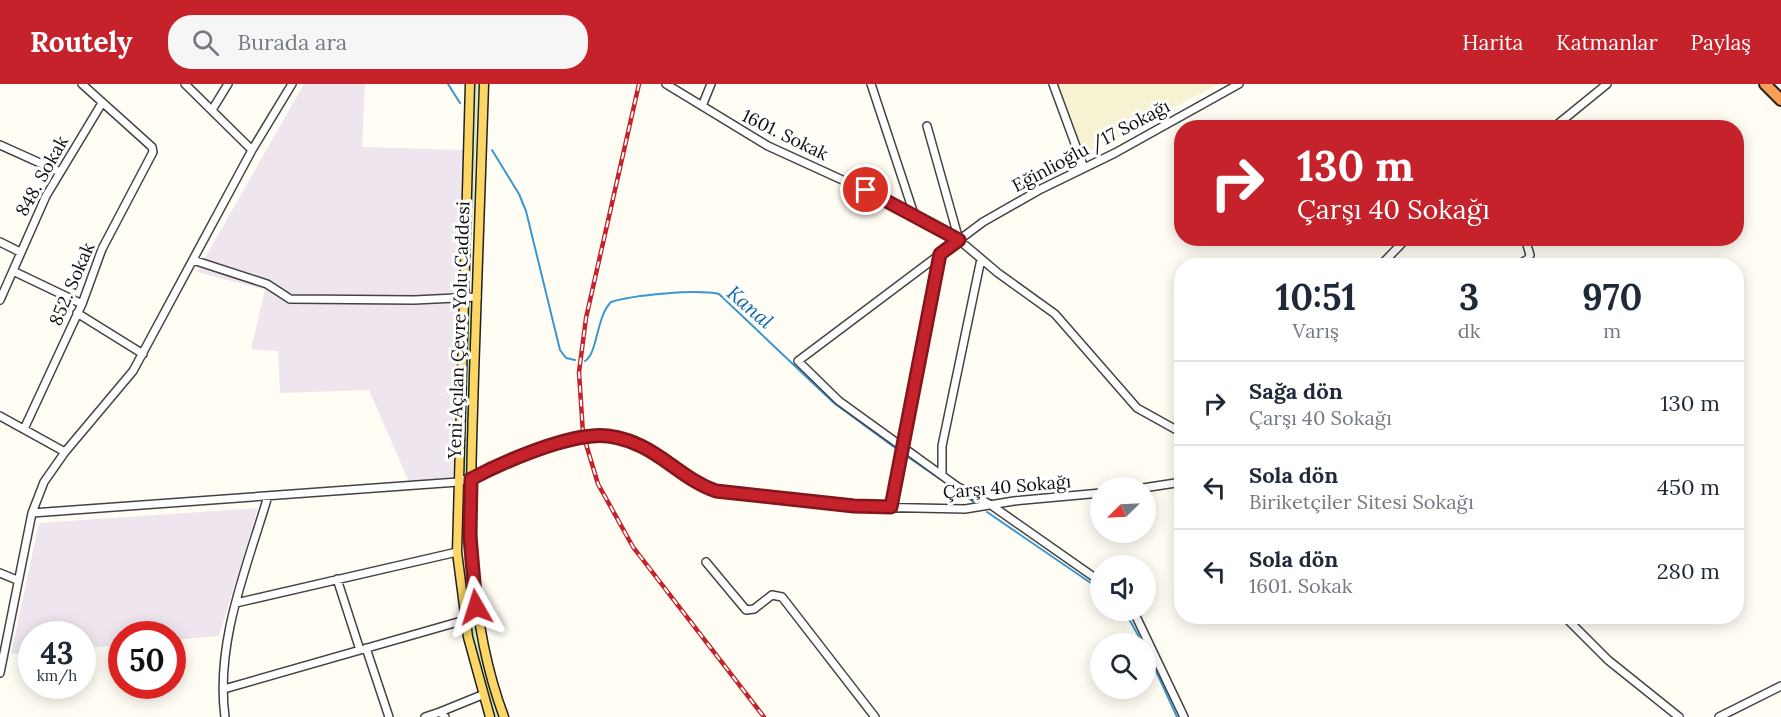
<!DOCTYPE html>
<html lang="tr">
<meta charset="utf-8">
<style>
body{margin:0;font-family:Lora,serif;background:#f6f6f7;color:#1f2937;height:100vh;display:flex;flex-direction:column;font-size:22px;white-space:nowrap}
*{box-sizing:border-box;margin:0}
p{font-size:20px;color:#747a83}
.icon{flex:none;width:33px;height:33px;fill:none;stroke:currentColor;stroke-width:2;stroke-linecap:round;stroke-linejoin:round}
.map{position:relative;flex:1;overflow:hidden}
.panel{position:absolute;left:1174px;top:174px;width:570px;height:366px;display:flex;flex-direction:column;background:#fff;border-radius:24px;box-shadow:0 3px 15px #0003}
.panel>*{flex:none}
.hud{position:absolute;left:1174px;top:36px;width:570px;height:126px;border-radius:24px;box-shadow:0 3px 15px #0003;background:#c6222b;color:#fff;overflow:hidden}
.needle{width:39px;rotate:246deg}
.tools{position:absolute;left:1090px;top:393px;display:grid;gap:12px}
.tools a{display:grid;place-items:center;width:66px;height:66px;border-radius:50%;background:#fff;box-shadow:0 3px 15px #0003;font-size:30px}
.speed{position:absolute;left:18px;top:537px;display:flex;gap:12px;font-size:30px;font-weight:700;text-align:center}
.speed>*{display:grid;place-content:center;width:78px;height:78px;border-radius:50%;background:#fff;box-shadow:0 3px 15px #0003;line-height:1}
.speed small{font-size:15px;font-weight:400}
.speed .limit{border:9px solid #d22;background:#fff;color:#111}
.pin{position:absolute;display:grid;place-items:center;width:51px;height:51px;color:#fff;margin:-26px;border:3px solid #fff;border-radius:50%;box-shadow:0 2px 6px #0007}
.me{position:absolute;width:66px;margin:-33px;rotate:354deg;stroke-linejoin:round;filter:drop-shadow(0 0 4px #0008)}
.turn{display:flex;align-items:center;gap:21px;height:126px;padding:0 24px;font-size:27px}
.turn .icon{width:78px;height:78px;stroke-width:2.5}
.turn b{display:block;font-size:42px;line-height:51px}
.eta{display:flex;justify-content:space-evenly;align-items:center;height:102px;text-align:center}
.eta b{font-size:36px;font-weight:700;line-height:42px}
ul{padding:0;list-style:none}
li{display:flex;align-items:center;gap:18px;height:84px;padding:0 24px;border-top:2px solid #e0e1e3}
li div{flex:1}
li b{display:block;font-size:22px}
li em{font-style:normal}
header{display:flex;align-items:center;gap:36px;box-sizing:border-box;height:84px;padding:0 30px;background:#c6222b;color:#fff}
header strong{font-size:28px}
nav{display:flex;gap:33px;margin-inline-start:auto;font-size:21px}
.search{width:420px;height:54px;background:#f6f6f7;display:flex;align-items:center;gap:15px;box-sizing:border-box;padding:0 21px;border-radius:24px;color:#747a83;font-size:22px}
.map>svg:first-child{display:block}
.industrial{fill:#eee5ef}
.farmland{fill:#f7f3d2}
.green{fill:#d5ecbb}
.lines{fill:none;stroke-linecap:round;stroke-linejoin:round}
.stream{stroke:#3b97d2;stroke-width:2}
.minor-casing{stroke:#434343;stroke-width:10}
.major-casing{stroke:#212121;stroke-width:11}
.highway-casing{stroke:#212121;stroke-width:14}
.minor{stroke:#fff;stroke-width:7}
.major{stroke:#fcd766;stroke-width:8}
.highway{stroke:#f8a058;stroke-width:10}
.rail-casing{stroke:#c6222b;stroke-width:4.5}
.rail{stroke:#fff;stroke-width:2;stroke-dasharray:7;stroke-linecap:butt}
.route-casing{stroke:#81161c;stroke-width:15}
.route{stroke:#c6222b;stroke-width:10}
.labels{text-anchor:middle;stroke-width:6;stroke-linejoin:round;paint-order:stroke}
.street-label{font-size:18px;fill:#101010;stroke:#fff}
.water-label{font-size:20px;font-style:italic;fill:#1468a8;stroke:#fff}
</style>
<header>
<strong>Routely</strong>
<div class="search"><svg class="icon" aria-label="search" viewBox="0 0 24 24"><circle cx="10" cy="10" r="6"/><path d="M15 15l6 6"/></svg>Burada ara</div>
<nav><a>Harita</a><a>Katmanlar</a><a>Paylaş</a></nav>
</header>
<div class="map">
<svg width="1781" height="633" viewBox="0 0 1781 633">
<rect width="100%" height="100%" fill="#fffdf4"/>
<path class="industrial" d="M304 0H365L362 63 463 66 453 393 409 398 369 306 280 309 278 267 251 265 265 206 197 188Z
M258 424 219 552 173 556 172 550H122L121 561 83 564 82 550H32L31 569 11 570 39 439Z"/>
<path class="farmland" d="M1056 0H1219L1082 71Z"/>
<path class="green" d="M474 0H478L473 139H470Z
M469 217H473L467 394 463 393Z
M462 402 467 403C464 481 471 560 499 633H495C468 558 461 481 462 402Z"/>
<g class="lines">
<path class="stream" d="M448 0 460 19
M492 66 519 110 526 127 560 266 566 274 575 276
M585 277C598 269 596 233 611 218 633 211 697 205 719 210L834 319 898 366
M908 373 975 419
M987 428 1101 506
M1124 526 1143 560
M1146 565 1177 633"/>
<defs>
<path id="minor" d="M185 0 252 66
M666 0 768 62 884 115 959 156 998 189 1055 230 1137 324 1182 349
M871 0 914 130
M1053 0 1084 84
M702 22 711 0
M212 26 228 0
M927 42 959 156
M1553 44 1607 0
M0 61 60 88
M0 158 20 168
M193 176 267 200 290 215 414 216 477 213
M1380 182 1407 154
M1516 182 1528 175 1530 171 1525 154
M13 187 82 220
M0 216 46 112 102 19
M77 229 143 270
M0 332 65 368
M24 345 82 220 102 165 153 68 152 63 82 0
M942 390V362L981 175
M1143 404 1182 398
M891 424 940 170
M32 429 458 398 547 364 595 351 610 352 640 361 696 398 716 407 741 411 867 423 965 425 1014 417 1101 409
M706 478 746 526 754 525 772 511 782 513 875 633
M0 489 17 496
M337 495 360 566
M1101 498 991 421 958 403 839 317 798 277 983 138 1041 105 1115 69 1239 0
M236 519 457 468
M1133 526 1184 633
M1564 532 1608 576 1679 633
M366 564 389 633
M0 589 32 429 44 398 65 368 133 287 252 66 292 0
M224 605 465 536
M440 628 482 611
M225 633C215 558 247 483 268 412
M425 633 440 628 445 633
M1719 633 1781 602"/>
<path id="major" d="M470 0 457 468 468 553 490 633
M484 0C481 97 477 194 474 291 471 409 462 520 504 633"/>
<path id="highway" d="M1765 0 1781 16"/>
</defs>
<use href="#minor" class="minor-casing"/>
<use href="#major" class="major-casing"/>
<use href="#highway" class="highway-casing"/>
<use href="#minor" class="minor"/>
<use href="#major" class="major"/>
<use href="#highway" class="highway"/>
<defs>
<path id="rail" d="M639 0 586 234 579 288 583 350 598 400 633 463 764 633"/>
</defs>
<use href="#rail" class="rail-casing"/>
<use href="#rail" class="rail"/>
</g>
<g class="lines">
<defs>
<path id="route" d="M476 523 470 452 471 395C503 378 557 355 592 352 608 350 627 355 641 362 668 375 687 397 716 407L854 422 891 423 940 170 959 156 866 106"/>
</defs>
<use href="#route" class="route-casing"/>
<use href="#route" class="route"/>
</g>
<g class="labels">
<g class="street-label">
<text transform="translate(785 51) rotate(26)" y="6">1601. Sokak</text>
<text transform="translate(1091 62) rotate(-28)" y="6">Eğinlioğlu /17 Sokağı</text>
<text transform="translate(42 92) rotate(-61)" y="6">848. Sokak</text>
<text transform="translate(72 200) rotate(-67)" y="6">852. Sokak</text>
<text transform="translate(459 246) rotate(-88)" y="6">Yeni Açılan Çevre Yolu Caddesi</text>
<text transform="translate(1007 403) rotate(-5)" y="6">Çarşı 40 Sokağı</text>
</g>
<g class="water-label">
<text transform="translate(750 223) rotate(41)" y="7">Kanal</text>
</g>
</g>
</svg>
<div class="tools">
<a><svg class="needle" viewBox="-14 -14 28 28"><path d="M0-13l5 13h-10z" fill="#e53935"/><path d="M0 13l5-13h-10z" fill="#747a83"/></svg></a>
<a><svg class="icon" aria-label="sound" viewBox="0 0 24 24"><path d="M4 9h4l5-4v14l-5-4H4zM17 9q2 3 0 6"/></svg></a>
<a><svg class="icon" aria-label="search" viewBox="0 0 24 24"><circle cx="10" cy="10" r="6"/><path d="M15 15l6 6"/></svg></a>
</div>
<div class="speed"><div>43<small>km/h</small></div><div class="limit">50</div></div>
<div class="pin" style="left:866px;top:106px;background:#d93025"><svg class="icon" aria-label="arrive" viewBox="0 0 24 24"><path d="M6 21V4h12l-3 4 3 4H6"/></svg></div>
<svg class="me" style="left:476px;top:523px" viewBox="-20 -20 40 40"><path d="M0-17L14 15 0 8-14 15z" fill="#c6222b" stroke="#fff" stroke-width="4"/></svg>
<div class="hud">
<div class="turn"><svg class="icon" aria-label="right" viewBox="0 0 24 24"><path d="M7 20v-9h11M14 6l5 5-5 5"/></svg><div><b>130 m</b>Çarşı 40 Sokağı</div></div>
</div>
<section class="panel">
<div class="eta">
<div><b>10:51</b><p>Varış</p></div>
<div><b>3</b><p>dk</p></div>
<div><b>970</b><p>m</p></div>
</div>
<ul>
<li><svg class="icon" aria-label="right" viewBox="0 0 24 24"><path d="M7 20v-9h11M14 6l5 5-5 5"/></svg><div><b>Sağa dön</b><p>Çarşı 40 Sokağı</p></div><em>130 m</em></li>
<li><svg class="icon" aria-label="left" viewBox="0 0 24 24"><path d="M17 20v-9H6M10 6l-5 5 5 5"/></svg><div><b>Sola dön</b><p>Biriketçiler Sitesi Sokağı</p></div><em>450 m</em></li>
<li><svg class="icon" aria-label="left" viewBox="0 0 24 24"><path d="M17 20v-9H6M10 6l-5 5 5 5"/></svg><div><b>Sola dön</b><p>1601. Sokak</p></div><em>280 m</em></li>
</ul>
</section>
</div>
